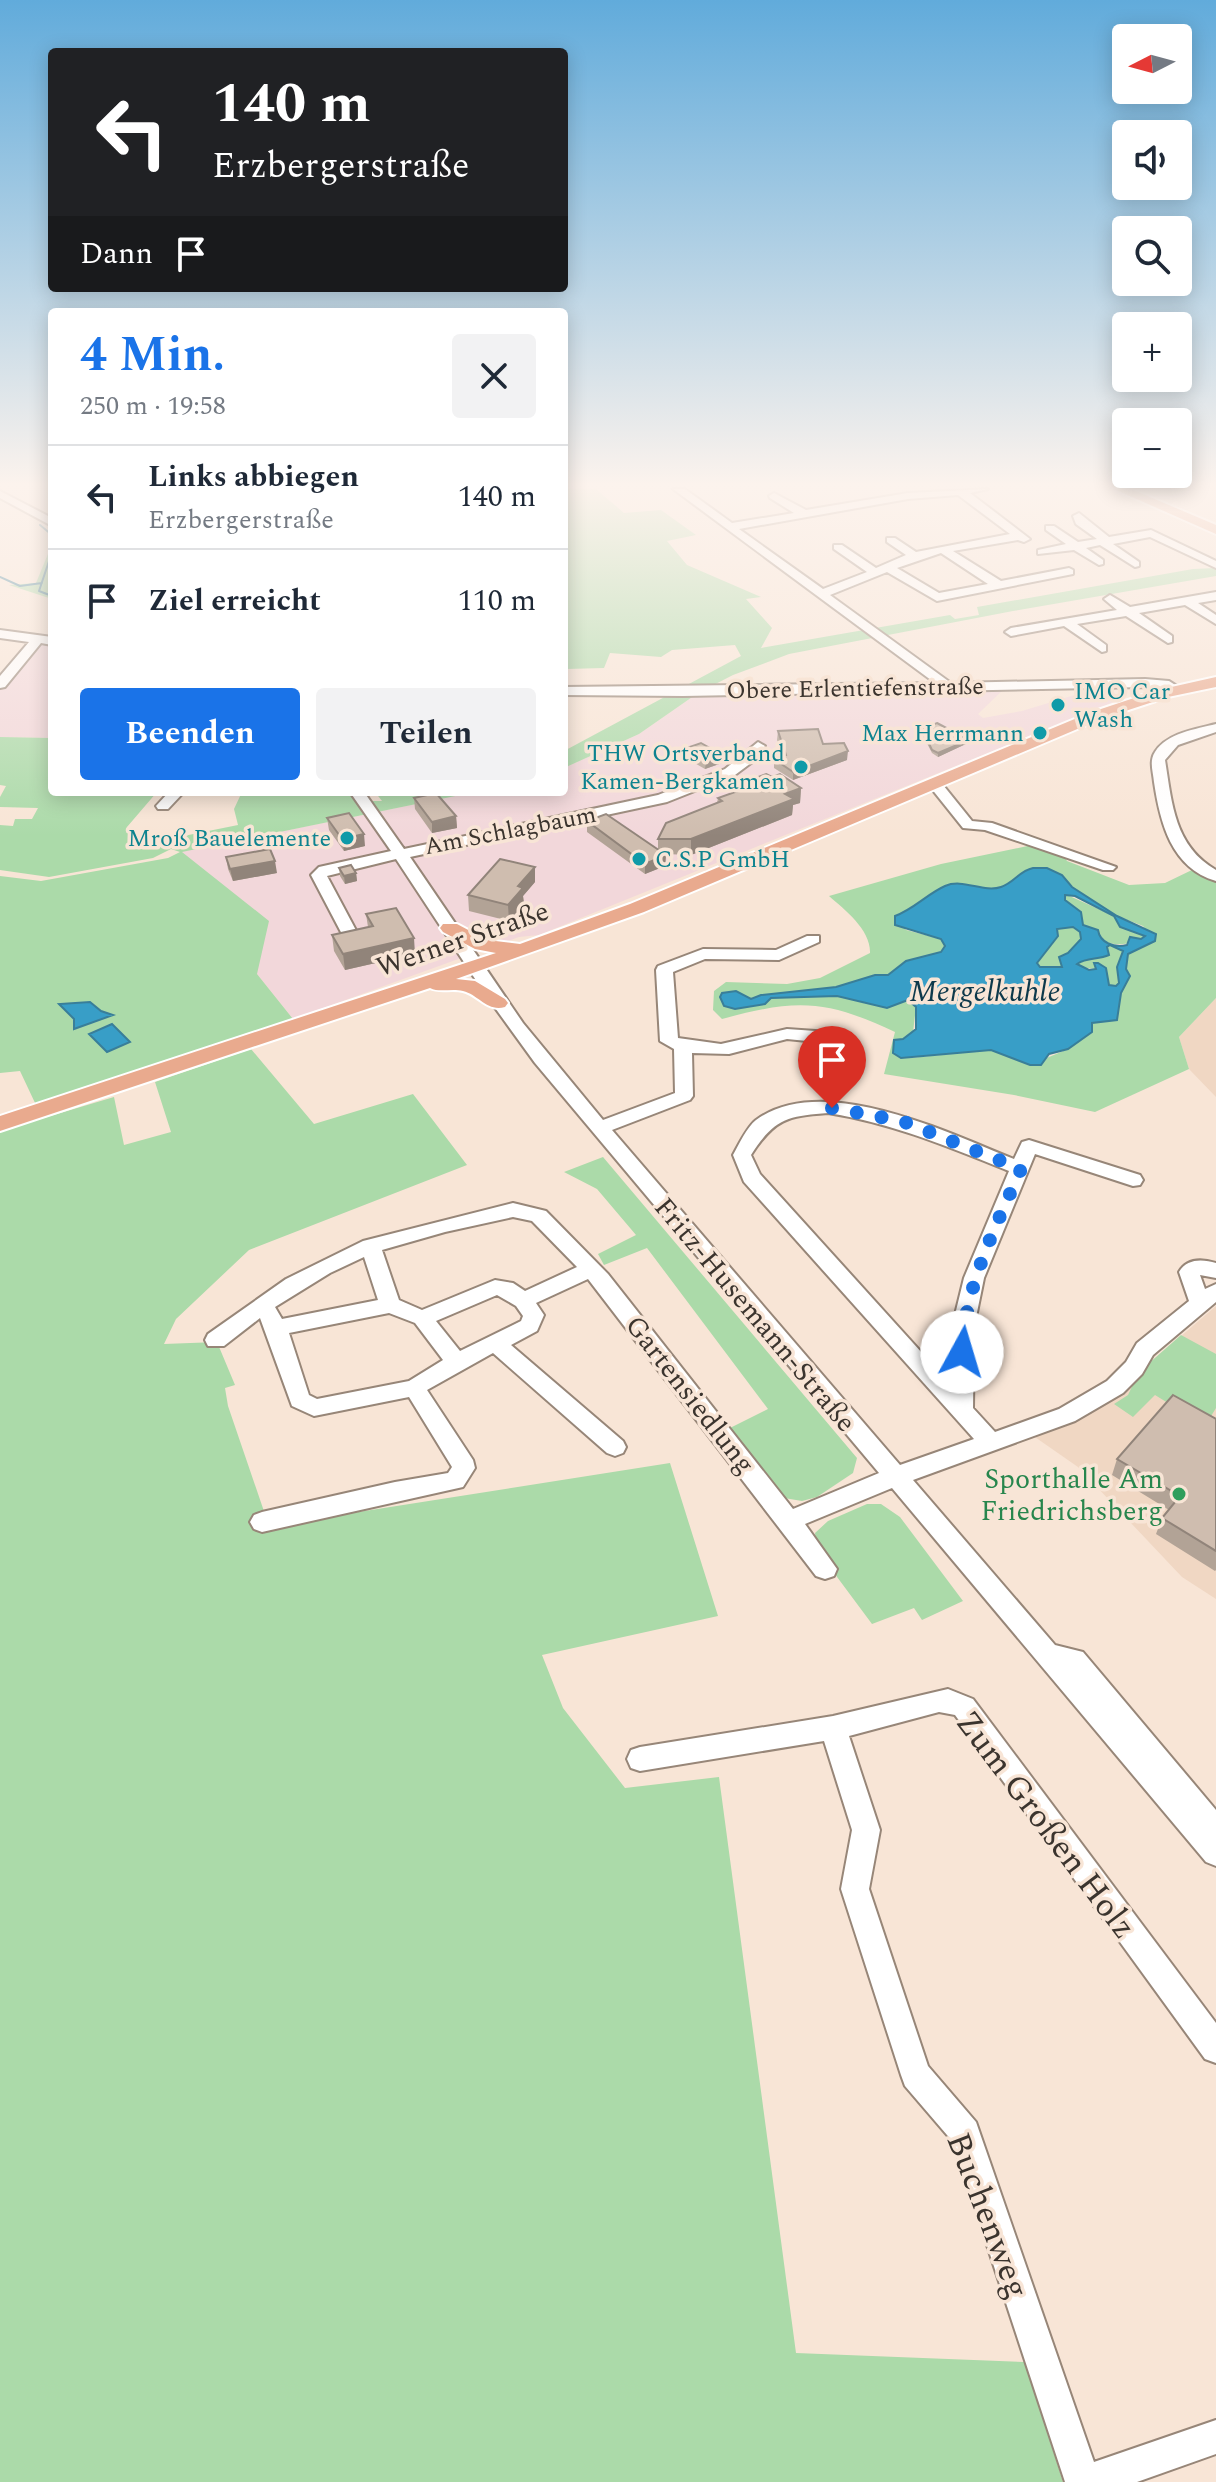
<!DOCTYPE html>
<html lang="de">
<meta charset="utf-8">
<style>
body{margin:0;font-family:Spectral,serif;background:#f2f2f3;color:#1f2937;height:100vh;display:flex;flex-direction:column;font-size:30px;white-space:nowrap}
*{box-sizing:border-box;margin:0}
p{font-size:26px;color:#747a83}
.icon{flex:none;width:44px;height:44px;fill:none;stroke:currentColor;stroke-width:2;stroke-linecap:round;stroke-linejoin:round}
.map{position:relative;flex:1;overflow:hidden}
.drawer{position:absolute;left:48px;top:308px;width:520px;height:488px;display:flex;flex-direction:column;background:#fff;border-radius:8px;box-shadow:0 4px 20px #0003}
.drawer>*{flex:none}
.guide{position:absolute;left:48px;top:48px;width:520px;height:244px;border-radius:8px;box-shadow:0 4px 20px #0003;background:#202124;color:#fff;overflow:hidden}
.needle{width:52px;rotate:264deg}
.tools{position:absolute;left:1112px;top:24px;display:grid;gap:16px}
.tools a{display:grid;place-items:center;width:80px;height:80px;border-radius:8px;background:#fff;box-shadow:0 4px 20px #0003;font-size:40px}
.pin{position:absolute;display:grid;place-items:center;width:68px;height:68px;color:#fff;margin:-82px -34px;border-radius:50% 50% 50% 0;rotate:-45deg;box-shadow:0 0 8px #0007}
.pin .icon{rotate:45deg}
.me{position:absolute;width:88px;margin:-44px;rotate:6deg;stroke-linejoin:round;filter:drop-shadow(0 0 6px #0008)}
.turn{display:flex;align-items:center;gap:28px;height:168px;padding:0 32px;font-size:36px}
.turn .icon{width:104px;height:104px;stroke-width:2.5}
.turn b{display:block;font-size:56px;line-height:68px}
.then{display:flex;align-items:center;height:76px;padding:0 32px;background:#0003;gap:16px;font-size:30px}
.round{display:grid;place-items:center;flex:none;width:84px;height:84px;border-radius:8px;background:#f2f2f3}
.headline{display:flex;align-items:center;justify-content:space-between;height:136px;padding:0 32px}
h1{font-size:48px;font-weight:700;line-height:60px;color:#1a73e8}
.primary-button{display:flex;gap:16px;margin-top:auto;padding:16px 32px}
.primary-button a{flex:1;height:92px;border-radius:8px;background:#1a73e8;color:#fff;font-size:32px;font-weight:700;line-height:92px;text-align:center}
.primary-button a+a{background:#f2f2f3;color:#1f2937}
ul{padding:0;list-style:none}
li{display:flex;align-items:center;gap:24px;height:104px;padding:0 32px;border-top:2px solid #e0e1e3}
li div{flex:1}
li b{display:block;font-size:30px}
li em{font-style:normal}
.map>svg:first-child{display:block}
.commercial{fill:#f2d7da}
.built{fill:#f0d7c3}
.green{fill:#abdaa9;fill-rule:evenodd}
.water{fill:#389ec7;stroke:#397e99;stroke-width:2;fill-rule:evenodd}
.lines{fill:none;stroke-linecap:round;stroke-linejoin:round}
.stream{stroke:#397e99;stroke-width:2}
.minor-casing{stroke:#978678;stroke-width:4}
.major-casing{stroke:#fff;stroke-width:4}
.minor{fill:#fff;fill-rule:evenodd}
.major{fill:#e9aa8e;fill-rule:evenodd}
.wall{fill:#b2a396}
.shaded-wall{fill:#91847a}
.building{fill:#cfbdaf;stroke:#91847a;stroke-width:2}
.route{stroke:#1a73e8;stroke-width:14;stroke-dasharray:0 25.2}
.culture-dot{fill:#0f9aa8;stroke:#f8e5d6;stroke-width:3}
.leisure-dot{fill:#2e9e5b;stroke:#f8e5d6;stroke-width:3}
.labels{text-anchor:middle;stroke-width:7;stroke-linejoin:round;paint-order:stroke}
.far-street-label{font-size:24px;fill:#3b342e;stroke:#f8e5d6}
.far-culture-label{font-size:24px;fill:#0d838f;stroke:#f8e5d6;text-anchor:end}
.street-label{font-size:28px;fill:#3b342e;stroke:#f8e5d6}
.leisure-label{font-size:28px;fill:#27864d;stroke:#f8e5d6;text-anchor:end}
.water-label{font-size:30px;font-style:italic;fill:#0d394b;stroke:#f8e5d6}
.near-street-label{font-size:34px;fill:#3b342e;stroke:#f8e5d6}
</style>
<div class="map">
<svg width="1216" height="2482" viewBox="0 0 1216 2482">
<rect width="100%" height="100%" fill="#f8e5d6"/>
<path class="commercial" d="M41 638 52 639V738L0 737V686Z
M1004 689 978 714 983 718 1022 711 1091 690 1116 701 539 935 519 937 293 1019 257 974 208 874 181 852 475 792H564V768L639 734 698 693Z"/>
<path class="built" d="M1216 998V1097L1189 1069 1179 1037Z
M1216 1306V1599L1182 1577 1078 1467 1032 1435 1129 1381Z"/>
<path class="green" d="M564 489H596L624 513 661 510 696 535 667 541 687 565 761 597 746 599 772 628 761 648 950 615 955 619 979 615 977 607 1193 569 1216 568V576L1013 611 789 654 733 675 698 693 639 734 564 768V751L741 656 735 645 672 650 661 657 610 653 604 668 566 669Z
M52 544V599L9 585 36 583Z
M0 737 52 738V792H157L127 827 144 844 238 825 234 809 242 792H360L369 801H382L375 792H475L182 852 269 921 257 974 293 1019 36 1105 20 1071 0 1073V876L41 881 168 858 180 852 171 849 153 858 49 877 0 870V825L13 826 15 819H32L38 808 0 807V797L6 786 0 785Z
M1037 844 1062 853 1067 861 1129 885 1165 883 1194 869 1216 880V998L1179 1037 1189 1069 1095 1112 1014 1095 884 1074 895 1032C825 999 796 999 722 1019L713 1010 714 991 726 982 787 984 820 978 870 953C871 930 845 910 829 896L941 864ZM1062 875 1072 887 1117 916 1143 926 1155 941 1128 954 1126 969 1130 976 1121 993 1117 1019 1092 1023 1068 1049 1030 1065 991 1050 910 1058 916 1007 908 1000 887 1008 837 996 771 998 724 1006 740 993 751 999 761 995 836 987 875 975H888L906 961 941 952 945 946 941 939 906 930 895 916 966 884 990 890Z
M1065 894 1114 916 1120 927 1145 936C1124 950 1099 946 1083 925 1076 914 1077 907 1065 900Z
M1073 927 1080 932 1081 939 1068 953 1062 967H1040L1037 963 1058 937 1057 928Z
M1110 945 1124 951 1117 967 1119 983 1116 986 1109 985 1096 969 1078 967 1077 964C1087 958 1099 960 1109 954L1106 946Z
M251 1049 314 1124 413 1094 467 1165 249 1250 176 1319 164 1344 217 1342 235 1385 225 1388 228 1406 269 1526 670 1463 718 1616 542 1655 563 1708 625 1788 719 1777 796 2353 1025 2362 1063 2482H0V1131L114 1097 124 1145 171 1132 155 1082Z
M603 1157 857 1458 853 1473 817 1497 802 1501 784 1498 728 1429 768 1409 647 1248 604 1265 598 1254 636 1235 597 1189 564 1172Z
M1181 1335 1216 1354V1408L1205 1426 1155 1395 1133 1417 1114 1404 1128 1395 1139 1372Z
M867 1504H881L900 1517 963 1601 922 1620 914 1608 872 1624 817 1550 815 1533 828 1521Z"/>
<path class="water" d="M1033 868H1047L1062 875 1072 887 1117 916 1156 934 1155 941 1128 954 1126 969 1130 976 1121 993 1117 1020 1092 1023V1032L1068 1049 1049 1054 1041 1065H1030L991 1050 901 1058 893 1053 894 1040 903 1039 916 1029V1007L908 1000 887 1008 837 996 771 998 765 1004 735 1009 724 1006 720 997 722 993 736 991 751 999 761 995 836 987 875 975H888L906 961 941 952 945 946 941 939 895 925V916C914 909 927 894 945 886 963 878 983 893 1001 887 1015 882 1019 871 1033 868ZM1065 895 1075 896 1114 916 1120 927 1145 936 1141 939 1130 937 1127 945C1114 948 1100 943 1098 930L1083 925 1081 912 1065 900ZM1073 927 1080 932 1081 939 1068 953 1059 957 1062 967H1040L1037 963 1058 936 1057 929ZM1110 945 1123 951 1117 967 1119 983 1116 986 1109 985 1106 968 1098 963H1094L1096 969 1089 970 1077 964C1087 957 1098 960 1109 955L1107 947Z
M90 1002 101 1011 113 1015 74 1029V1019L59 1004Z
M112 1024 130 1042 107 1052 89 1034Z"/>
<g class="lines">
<path class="stream" d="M40 525 52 535
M52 552 39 591 52 596
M0 577 20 586 42 583"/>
<defs>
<path id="minor" d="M673 489H685L732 523 794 513 770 498 769 496 774 493 806 510 908 493 988 489 970 493 1030 539 1024 542 1018 540 953 551 1001 581 1069 568 1073 570V574L937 601 887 572 830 595 951 683 1145 679 1169 681 1183 690 1176 694 1161 688 1145 687 683 696 564 695V687L935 683ZM958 495 1010 534 916 552 895 538H887V542L906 555 876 568 842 545H834V549L867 572 823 589 739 529 908 499ZM941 553 988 584 939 593 897 568Z
M0 491 52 518V526L0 498Z
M1079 513 1109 537 1151 530 1216 561V568L1150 537 1113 544 1139 562V566L1135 567 1100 545 1086 548 1103 560V564L1099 565 1074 550 1038 554V550L1066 544 1046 530V526H1054L1078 542 1097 539 1076 524 1073 516Z
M1216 592V600L1198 603 1216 615V624L1185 605 1139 613 1172 636V642L1168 643 1126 616 1077 624 1106 645V651L1102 652 1064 626 1011 636 1005 632 1011 628 1117 610 1104 599 1110 595 1130 607Z
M0 630 52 637V645L41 643 5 687 0 688V676L29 642 0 638Z
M1216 724V732L1178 745 1165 760C1172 803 1174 846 1216 870V881C1171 868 1160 822 1154 782 1153 771 1149 761 1155 752 1167 733 1196 729 1216 724Z
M758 742 765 746 755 760 735 775 667 802 410 857 523 1023 603 1120 675 1093 674 1049 660 1041 656 970 658 966 703 949 776 950 807 936H819V942L779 960 705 959 673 972 678 1038 721 1044 787 1029 844 1033 850 1034 853 1038 850 1042 837 1044 787 1039 729 1054 692 1053 693 1096 690 1100 612 1130 900 1465 974 1439 744 1182 733 1155C739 1144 747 1127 756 1120 823 1071 948 1133 1014 1159L1022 1142 1029 1140 1140 1175 1143 1180 1140 1185 1133 1186 1035 1154 984 1278 974 1327 973 1408 995 1432 1059 1409 1107 1381 1126 1362 1137 1343 1189 1301 1179 1272C1187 1258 1203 1259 1216 1263V1278L1200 1275 1205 1289 1216 1284V1302L1153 1355 1142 1374 1123 1393 1075 1421 913 1480 1055 1645 1083 1652 1216 1810V1866L1206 1862 892 1488 805 1524 837 1569 834 1576 825 1579 816 1576 588 1279 536 1303 544 1315 537 1331 511 1345 623 1441 626 1447 623 1453 615 1456 607 1453 493 1353 427 1390 473 1460 475 1468 463 1487 262 1532 254 1529 250 1522 254 1515 262 1512 395 1482 448 1473 452 1467 409 1397 314 1416 292 1406 260 1318 224 1346H208L205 1340 208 1334 286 1279 363 1241 513 1203 546 1211 608 1274 793 1509 879 1473 535 1063 485 994 396 859 327 876 359 936 351 941 343 936 311 875 319 867 391 851 350 792H364L404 849 658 795 725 769ZM828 1113C892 1123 949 1147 1009 1171L964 1278 952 1327 951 1385 760 1174 751 1155C774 1119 787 1116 828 1113ZM513 1217 532 1221 577 1267 525 1291 513 1283 495 1280 422 1310 399 1300 382 1250 445 1232ZM364 1257 378 1300 282 1319 275 1307 330 1273ZM497 1295 516 1306 523 1316 521 1321 460 1351 436 1321ZM389 1313 415 1323 443 1360 409 1381 317 1399 309 1395 289 1333Z
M934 779 939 780 972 821 992 823 1116 867 1113 870H1103L985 830 963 828 927 783Z
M169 792H184L168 809H158L156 806Z
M948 1689 973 1699 1216 2023V2063L1205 2059 955 1715 939 1712 849 1736 880 1830 869 1889 928 2066 976 2122 1094 2462 1216 2420V2454L1137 2482H1065L953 2142 905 2086 901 2075 841 1889 852 1830 824 1741 640 1771 631 1768 627 1759 631 1750 640 1747 833 1716Z"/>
<path id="major" d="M1114 489H1131L1216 525V534Z
M1216 677V687L1168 697 1101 719 644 912 456 979 475 981 505 999 508 1003 505 1007C487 1012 479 995 463 991 451 988 440 993 430 988L0 1131V1116L496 953 475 949 443 932 440 928 443 924H457L487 940 520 944 630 904 1089 713 1158 690Z"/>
</defs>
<use href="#minor" class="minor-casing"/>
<use href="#major" class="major-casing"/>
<use href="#minor" class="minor"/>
<use href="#major" class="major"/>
</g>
<path class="wall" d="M922 729 969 740 968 743 938 757 932 753 921 732Z
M778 731 823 744 847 760 793 780 774 768V759L783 756 777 740Z
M684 749 722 763 705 769 684 757Z
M772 777 801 788 800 803 793 805 792 815 691 855 664 854 666 855 665 866 645 874 587 832V821L658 850V839L717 803 718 798 731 793 732 787Z
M414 798 456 816 457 828 432 833 415 809Z
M327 818 365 846 344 851 329 830Z
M226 857 277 873 233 881 228 869Z
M339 868 356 873 357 881 345 884 340 876Z
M535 882 523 896 524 904 509 921 469 911 468 895Z
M366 914 415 954 345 970 334 951 332 935 368 927Z
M1216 1419V1570L1215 1571 1156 1534 1162 1518 1169 1510 1112 1475 1117 1459Z"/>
<path class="shaded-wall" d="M969 740 968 743 938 757V753Z
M848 751 847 760 793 780V772Z
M722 755V763L705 769 706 762Z
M801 788 800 803 793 805 792 815 691 855V839L785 794Z
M456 816 457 828 432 833V822Z
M364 834 365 846 344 851 342 839Z
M666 855 665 866 645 874V864Z
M275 861 277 873 233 881 230 869Z
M535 867V882L523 896 524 904 509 921 508 905 518 886Z
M356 873 357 881 345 884 344 876Z
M414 938 415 954 345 970 343 954Z"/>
<path class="building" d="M937 723 969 740 938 753 932 750 922 729Z
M818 729 823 744 844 743 848 751 793 772 774 759 786 755 778 731Z
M701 743 722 755 706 762 684 749Z
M766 774 772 777 780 774 801 788 785 794 794 799 691 839H658L666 823 722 801 718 798 738 791 732 787Z
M436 793 456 816 432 822 414 798Z
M349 813 364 834 342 839 327 818Z
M606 814 666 855 645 864 587 821Z
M270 849 275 861 230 869 226 857Z
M500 859 535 867 518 886 523 888 508 905 468 895Z
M351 865 356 873 344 876 339 868Z
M396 908 414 938 343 954 332 935 373 926 366 914Z
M1173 1395 1216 1419V1551L1162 1518 1180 1496 1117 1459Z"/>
<linearGradient id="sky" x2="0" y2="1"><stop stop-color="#61abdb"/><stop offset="0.58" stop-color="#fcf3ed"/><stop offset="1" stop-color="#fcf3ed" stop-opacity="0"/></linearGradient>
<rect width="1216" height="836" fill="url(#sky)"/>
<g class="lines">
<path class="route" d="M832 1108 902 1121 1021 1169C995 1228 965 1286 962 1352"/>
</g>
<g class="culture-dot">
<circle cx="1058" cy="705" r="8"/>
<circle cx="1040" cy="733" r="8"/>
<circle cx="801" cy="767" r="8"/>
<circle cx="347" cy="838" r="8"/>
<circle cx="639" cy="859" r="8"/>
</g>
<circle class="leisure-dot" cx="1179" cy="1494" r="8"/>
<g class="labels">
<g class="far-street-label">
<text transform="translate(855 688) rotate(-1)" y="8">Obere Erlentiefenstraße</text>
<text transform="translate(510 830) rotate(-11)" y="8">Am Schlagbaum</text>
</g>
<g class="far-culture-label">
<text x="1074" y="699" text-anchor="start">IMO Car<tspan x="1074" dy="28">Wash</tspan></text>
<text x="1024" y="741">Max Herrmann</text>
<text x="785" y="761">THW Ortsverband<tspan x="785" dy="28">Kamen-Bergkamen</tspan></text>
<text x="331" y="846">Mroß Bauelemente</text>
<text x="655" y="867" text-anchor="start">C.S.P GmbH</text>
</g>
<g class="street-label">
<text transform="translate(462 938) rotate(-19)" y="10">Werner Straße</text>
<text transform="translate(756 1314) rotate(50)" y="10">Fritz-Husemann-Straße</text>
<text transform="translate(691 1394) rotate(52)" y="10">Gartensiedlung</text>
</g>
<g class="leisure-label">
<text x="1163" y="1488">Sporthalle Am<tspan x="1163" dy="32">Friedrichsberg</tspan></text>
</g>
<g class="water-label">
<text x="985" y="1001">Mergelkuhle</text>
</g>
<g class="near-street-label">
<text transform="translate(1047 1824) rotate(53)" y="12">Zum Großen Holz</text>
<text transform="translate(989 2215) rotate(69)" y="12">Buchenweg</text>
</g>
</g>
</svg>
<div class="tools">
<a><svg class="needle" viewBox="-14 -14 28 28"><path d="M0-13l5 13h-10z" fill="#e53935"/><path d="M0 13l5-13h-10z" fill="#747a83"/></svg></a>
<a><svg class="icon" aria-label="sound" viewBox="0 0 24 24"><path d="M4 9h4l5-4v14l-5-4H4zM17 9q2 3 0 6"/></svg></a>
<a><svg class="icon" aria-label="search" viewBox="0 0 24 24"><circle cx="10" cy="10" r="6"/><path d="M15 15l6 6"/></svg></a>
<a>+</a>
<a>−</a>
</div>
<div class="pin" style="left:832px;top:1108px;background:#d93025"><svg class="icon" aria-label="arrive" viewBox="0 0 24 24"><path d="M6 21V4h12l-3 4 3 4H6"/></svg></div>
<svg class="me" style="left:962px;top:1352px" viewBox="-20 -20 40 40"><circle r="19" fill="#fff"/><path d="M0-13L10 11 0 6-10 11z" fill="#1a73e8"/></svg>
<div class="guide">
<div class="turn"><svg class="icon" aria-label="left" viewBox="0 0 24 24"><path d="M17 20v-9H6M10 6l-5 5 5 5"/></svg><div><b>140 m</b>Erzbergerstraße</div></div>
<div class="then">Dann<svg class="icon" aria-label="arrive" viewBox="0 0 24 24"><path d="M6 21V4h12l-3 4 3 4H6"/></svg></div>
</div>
<section class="drawer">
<div class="headline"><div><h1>4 Min.</h1><p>250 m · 19:58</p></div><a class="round"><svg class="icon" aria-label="close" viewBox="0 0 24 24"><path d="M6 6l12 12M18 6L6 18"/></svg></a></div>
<ul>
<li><svg class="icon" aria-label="left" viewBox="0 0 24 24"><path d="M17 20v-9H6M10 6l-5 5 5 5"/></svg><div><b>Links abbiegen</b><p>Erzbergerstraße</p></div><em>140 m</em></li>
<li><svg class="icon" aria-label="arrive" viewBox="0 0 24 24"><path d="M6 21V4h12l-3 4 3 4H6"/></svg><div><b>Ziel erreicht</b></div><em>110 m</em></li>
</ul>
<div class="primary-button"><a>Beenden</a><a>Teilen</a></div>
</section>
</div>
